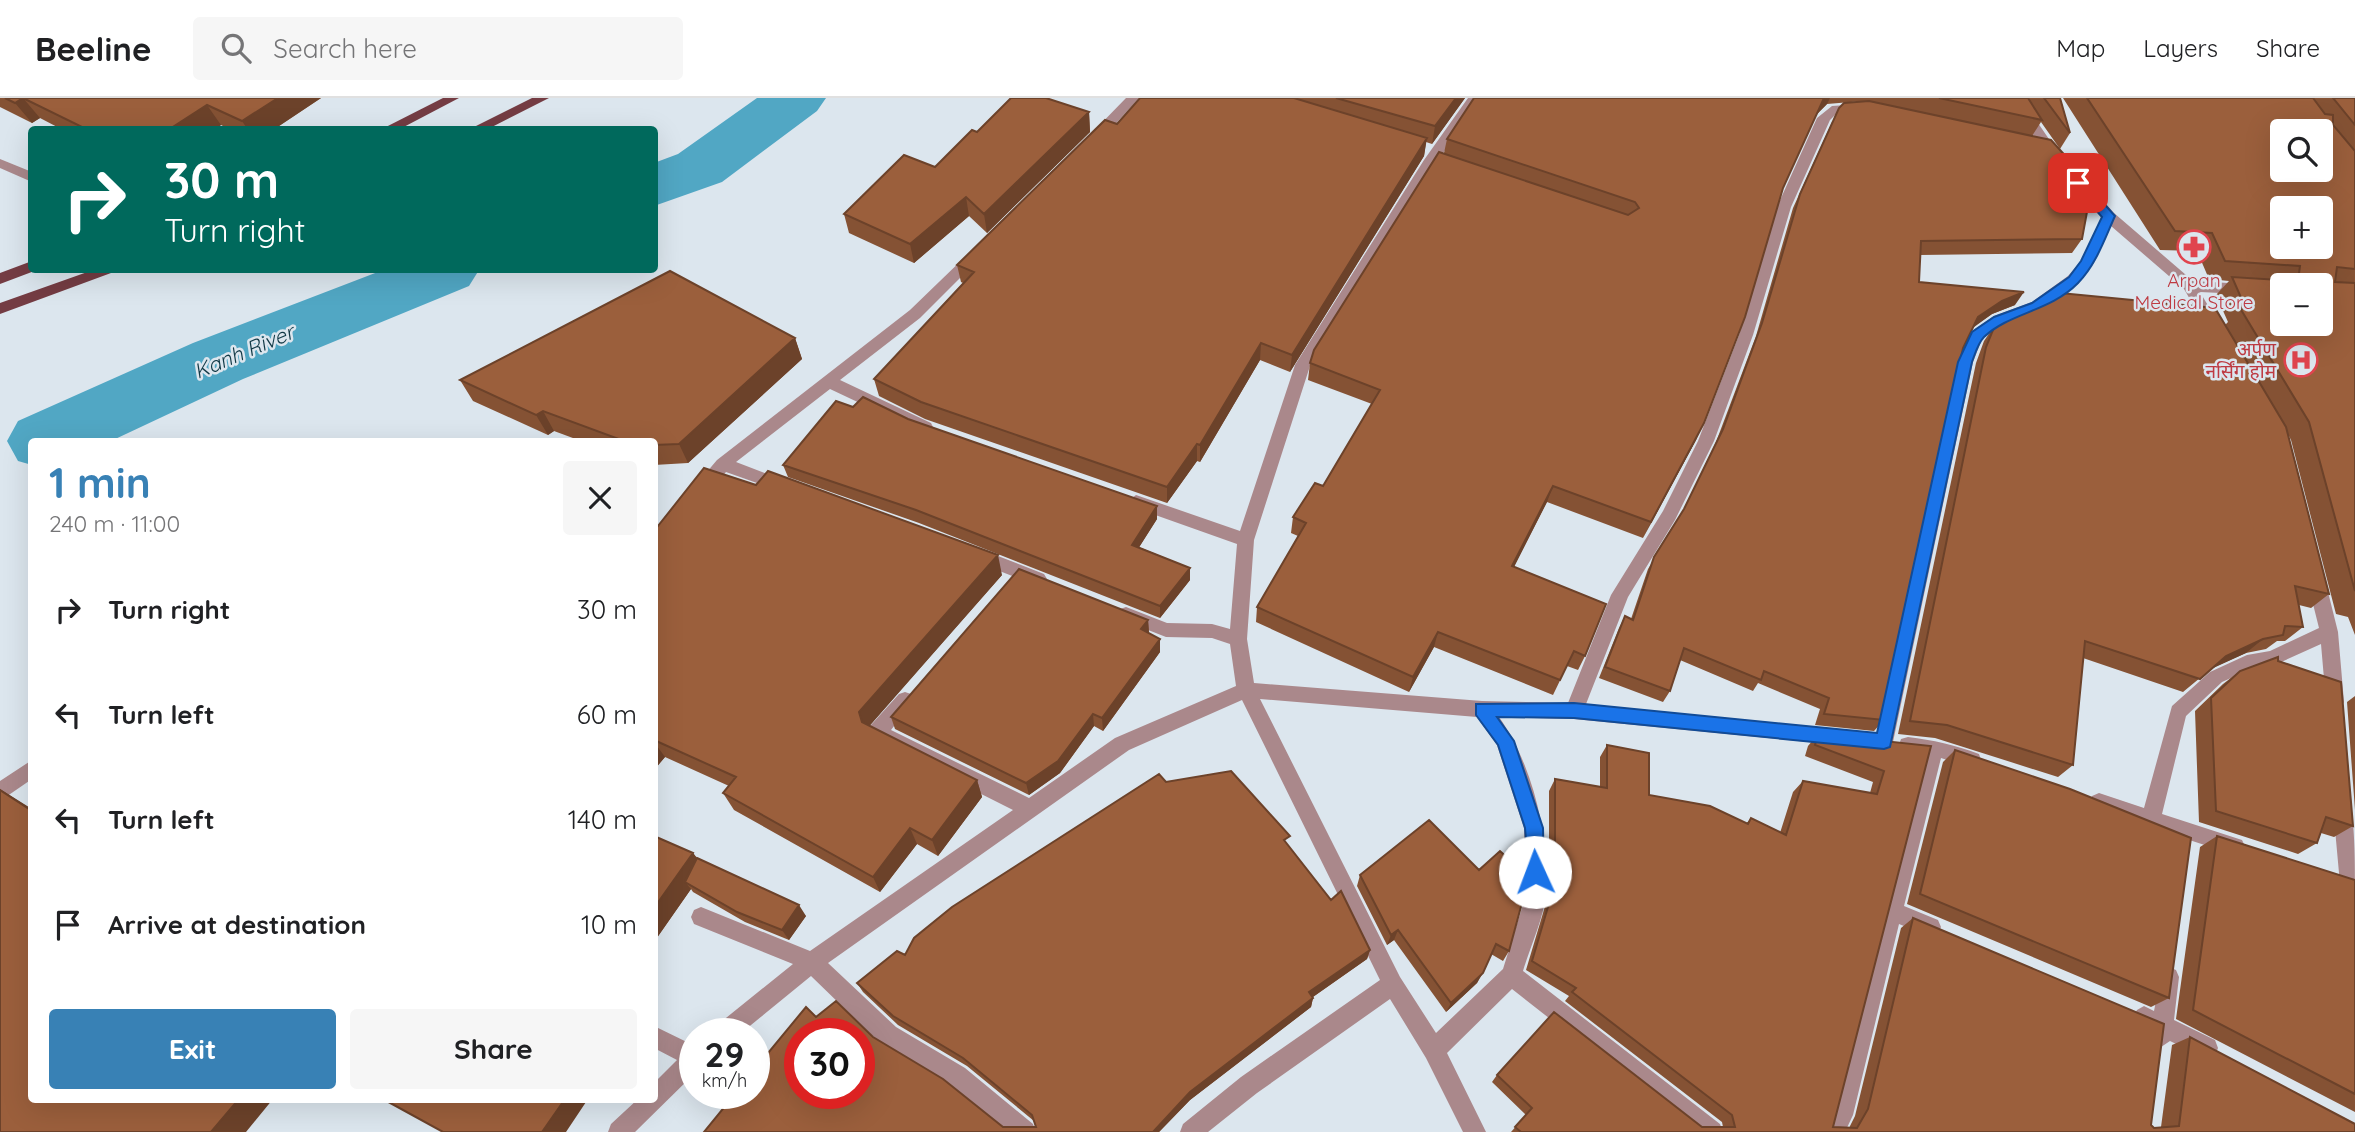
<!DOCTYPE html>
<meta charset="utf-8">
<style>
body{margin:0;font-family:Quicksand,"Noto Sans Devanagari",sans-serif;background:#f6f6f6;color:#202124;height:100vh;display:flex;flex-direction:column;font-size:26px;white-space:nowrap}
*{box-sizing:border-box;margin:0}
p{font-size:23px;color:#757577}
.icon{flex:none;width:38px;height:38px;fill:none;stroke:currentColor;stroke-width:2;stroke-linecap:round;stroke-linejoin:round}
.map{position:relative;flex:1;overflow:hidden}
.sheet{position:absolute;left:28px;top:340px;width:630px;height:665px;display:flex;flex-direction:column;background:#fff;border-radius:7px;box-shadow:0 7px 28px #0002}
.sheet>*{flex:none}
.top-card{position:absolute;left:28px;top:28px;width:630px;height:147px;border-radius:7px;box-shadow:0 7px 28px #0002;background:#00695c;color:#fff;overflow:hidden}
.buttons{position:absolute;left:2270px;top:21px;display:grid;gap:14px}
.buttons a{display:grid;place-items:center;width:63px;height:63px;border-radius:7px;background:#fff;box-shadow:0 7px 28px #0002;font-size:35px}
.speed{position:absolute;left:679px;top:920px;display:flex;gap:14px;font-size:35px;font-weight:700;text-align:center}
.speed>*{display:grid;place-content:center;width:91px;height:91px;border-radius:50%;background:#fff;box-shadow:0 7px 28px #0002;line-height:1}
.speed small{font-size:18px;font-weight:400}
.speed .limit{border:10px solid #d22;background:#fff;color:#111}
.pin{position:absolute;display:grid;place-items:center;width:60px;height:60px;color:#fff;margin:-30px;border-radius:14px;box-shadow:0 4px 10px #0006}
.me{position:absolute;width:77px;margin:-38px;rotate:358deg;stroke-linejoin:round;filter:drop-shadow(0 0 5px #0008)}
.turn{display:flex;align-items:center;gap:24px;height:147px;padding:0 21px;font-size:32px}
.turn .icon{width:91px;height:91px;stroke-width:2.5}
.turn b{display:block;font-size:49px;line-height:60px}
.round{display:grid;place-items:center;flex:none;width:74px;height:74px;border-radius:7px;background:#f6f6f6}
.headline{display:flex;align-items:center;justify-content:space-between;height:119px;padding:0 21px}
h1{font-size:42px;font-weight:700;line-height:52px;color:#3881b5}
.cta{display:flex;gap:14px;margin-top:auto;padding:14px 21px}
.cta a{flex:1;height:80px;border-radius:7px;background:#3881b5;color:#fff;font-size:28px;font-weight:700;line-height:80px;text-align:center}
.cta a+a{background:#f6f6f6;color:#202124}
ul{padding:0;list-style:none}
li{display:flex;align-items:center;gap:21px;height:105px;padding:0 21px}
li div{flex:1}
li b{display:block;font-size:26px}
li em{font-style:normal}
header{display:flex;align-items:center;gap:42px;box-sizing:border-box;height:98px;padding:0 35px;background:#fff;border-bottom:2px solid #e0e0e0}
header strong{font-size:33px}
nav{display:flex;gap:38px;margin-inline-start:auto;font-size:24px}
.search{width:490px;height:63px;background:#f6f6f6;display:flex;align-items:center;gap:18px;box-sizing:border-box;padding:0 24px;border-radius:7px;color:#757577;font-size:26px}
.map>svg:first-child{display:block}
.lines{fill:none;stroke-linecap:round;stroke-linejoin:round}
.river{fill:#51a7c4;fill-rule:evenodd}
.minor{fill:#aa888b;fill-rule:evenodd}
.major{fill:#743c43;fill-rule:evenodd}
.wall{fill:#855234}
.shaded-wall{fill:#6c422a}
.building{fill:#9b5f3c;stroke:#6c422a;stroke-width:2;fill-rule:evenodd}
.route{fill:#1a73e8;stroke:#114b97;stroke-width:2}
.labels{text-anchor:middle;stroke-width:5;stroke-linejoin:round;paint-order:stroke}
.health-label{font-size:19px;fill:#be3a42;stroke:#dce6ee}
.water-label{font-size:21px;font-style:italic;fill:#103845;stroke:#dce6ee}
</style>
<header>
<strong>Beeline</strong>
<div class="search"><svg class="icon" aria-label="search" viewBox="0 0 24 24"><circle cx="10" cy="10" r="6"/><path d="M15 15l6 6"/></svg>Search here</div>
<nav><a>Map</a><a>Layers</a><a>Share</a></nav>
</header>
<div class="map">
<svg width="2355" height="1034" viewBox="0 0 2355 1034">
<rect width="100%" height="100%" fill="#dce6ee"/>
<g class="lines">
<path class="river" d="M757 0H826L817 13 722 84 654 108V65L678 56Z
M383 172H479L469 188 243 281 111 343H32V367L18 363 7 343 18 323 193 245Z"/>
<path class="minor" d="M1126 0H1139L1099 44H1089V38Z
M1468 0H1481L1437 64 1310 268 1254 442 1247 541 1254 585 1482 603 1568 605 1611 497 1663 413 1698 343 1739 237 1777 109 1817 20 1832 8 1861 6 1867 10 1861 14 1836 16 1830 22 1791 109 1753 237 1714 343 1675 422 1628 499 1586 606 1838 631 1845 633 1847 639 1845 645 1838 647 1574 621 1499 619C1532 665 1550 739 1546 795 1544 820 1530 849 1523 873L1720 1026 1723 1034H1694L1512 891 1447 955 1486 1034H1463L1426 960 1390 901 1257 995 1208 1034H1180L1183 1026 1241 979 1380 882 1242 602 1129 652 828 865 896 929 965 970 1033 1026 1036 1034H1008L949 986 880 945 811 878 740 936H713L716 928 793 866 694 826 691 819 694 812 701 809 810 853 1013 712 870 640 868 634 870 628 899 596 905 594 911 596 914 602 891 632 1029 700 1115 640 1236 588 1230 546 1212 540 1166 539 1120 521 1117 516 1120 511 1126 509 1167 525 1212 526 1230 531 1237 446 1130 408 1128 403 1136 397 1240 433 1295 267 1424 62ZM1260 601 1477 619 1497 647 1524 730 1526 797 1503 871 1436 935 1400 879Z
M2009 0H2021L2053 47 2114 115 2193 183 2282 188V198L2200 194 2220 228 2218 232H2208L2184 191 2111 128 2094 165 2078 186 2042 212 2004 226 1982 241 1973 264 1893 644 1891 650 1884 652 1877 650 1875 644 1957 264 1971 234 1994 218 2032 204 2068 178 2081 163 2102 119 2043 53Z
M0 61 32 74V84L0 70Z
M974 153 981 158 979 161 920 220 840 282 931 325 933 329 931 333H919L830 291 736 364 788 384 790 388 788 392 782 394 726 374 707 396H695L693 392 695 388 717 362 910 212 969 155Z
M980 451 1044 476 1047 481 1044 486 1038 488 974 463 972 458 974 453Z
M2316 475 2322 477 2325 482 2338 534 2344 604 2341 610 2335 612 2329 610 2326 604 2321 546 2279 565 2249 572 2222 584 2186 618 2162 716 2242 742 2245 748 2242 754 2235 757 2092 710 2089 704 2092 698 2099 695 2144 710 2172 608 2210 574 2247 557 2270 553 2319 530 2307 482 2310 477Z
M1908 639C1933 642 1955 647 1979 656L1981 662 1979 668 1972 670 1941 660 1904 808 1938 822 1941 829 1938 836 1931 839 1899 826 1853 1017 1845 1034H1823L1831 1015 1923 657 1901 653 1899 647 1901 641Z
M32 662V681L0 703V683Z
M2343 700 2350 703C2355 728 2355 766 2355 793L2350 795 2343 793 2340 786 2333 709 2336 703Z
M2169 869 2176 872 2179 879 2174 922 2215 942 2218 950 2215 958 2207 961 2170 943 2161 949 2153 946 2151 934 2137 926 2133 919 2137 912 2144 908 2154 913 2162 872Z
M654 928 695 948V975L635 1034H608L611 1026 638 1001H654V985L677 962 654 950Z"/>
<path class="major" d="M443 0H459L398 32H380Z
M532 0H549L486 32H468Z
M32 163V172H37L0 186V175Z
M93 172H113L111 175 0 216V205Z"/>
</g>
<path class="wall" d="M0 0H321L273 32H231L221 27 214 32H63L40 20 32 25 0 9Z
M1140 0H1465L1432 46 1426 44 1424 58 1290 274 1260 262 1200 364 1197 363 1167 405 925 321 879 298 874 281 963 185 961 184 957 167 1117 26Z
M1474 0H2060L2070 35 2060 51 2041 24 2032 38 2082 141 2072 155 1920 157 1919 184 2015 207 1992 216 1973 229 1963 250 1884 622 1874 633 1815 627 1820 611 1758 585 1753 593 1680 562 1670 593 1663 604 1599 580 1619 530 1625 518 1631 521 1648 471 1683 413 1716 344 1756 238 1793 110 1832 24 1863 3 1827 6 1815 18 1783 90 1696 342 1643 440 1547 404 1514 468 1585 558 1578 572 1567 568 1553 597 1434 549 1409 594 1256 524 1257 509 1298 438 1291 435 1293 419 1323 388 1372 306 1308 282 1310 265 1444 55 1447 41Z
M2063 0H2355V537L2348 519 2336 516 2291 342 2288 336 2329 496 2311 510 2299 507 2303 529 2285 543H2277L2266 551 2246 555 2212 570 2183 594 2083 560 2073 667 2058 679 1935 640 1898 636 1976 265 1984 243 1995 227H2225L2228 224 2216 197 2229 183 2209 181 2197 153 2160 152Z
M1089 14 1090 34 987 135 969 118 914 165 849 135 844 116 935 69 977 34Z
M795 240 802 261 688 365 654 367V343H581L554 333 548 337 473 303 460 282Z
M853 309 908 321 1157 408V421L1139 449 1190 470V482L1160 520 919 425 788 379 783 367Z
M654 433 1002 477 869 628 977 682 982 699 938 758 917 746 880 794 734 712 723 695 729 688 665 659 654 672Z
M1148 522 1149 535 1160 554 1103 633 1094 628 1060 675 1029 697 895 631 891 619Z
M2240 573 2353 728 2334 739 2321 735 2317 745 2298 756 2199 724 2195 613 2223 586Z
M2355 598V712L2347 604Z
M1818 636 1931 648 1833 1029 1849 1030 1855 1018 1901 830 1913 820 2154 1030 2161 1029 2172 947 2190 939 2355 1034H1511L1526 1017 1492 984 1497 977 1702 1029H1723L1722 1024 1565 903 1569 898 1526 872 1549 795V693L1555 681 1600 689V659L1607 647 1649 697 1746 726 1751 720 1780 735 1793 694 1803 683 1870 695 1873 684 1805 658 1808 648Z
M1955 652 2169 900 2151 909 1907 806 1943 664Z
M1166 684 1288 747 1370 852 1367 861 1313 899V900L1311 909 1190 1002 1159 1034H704L816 919 873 939 1003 1029H1036L1034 1023 967 968 898 927 863 894 857 885 905 857Z
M2217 738 2355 782V1014L2176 921 2200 749Z
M693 755 697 760 806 818 789 842 745 824 693 794 691 791 654 844Z
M1479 772 1509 853 1503 863 1491 856 1477 885 1446 914 1394 842 1387 847 1357 788 1360 777Z"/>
<path class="shaded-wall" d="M23 0 40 20 32 25 15 5Z
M278 0H321L273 32H248L242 23Z
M1456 0H1465L1432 46 1435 28Z
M1824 0H1830L1827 6 1815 18Z
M207 7 221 27 214 32H168Z
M1089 14 1090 34 987 135 984 116Z
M1427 40 1424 58 1290 274 1292 257Z
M966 99 969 118 914 165 910 146Z
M2024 194 2015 207 1992 216 1970 232 1978 219 2002 203Z
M795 240 802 261 688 365 679 346Z
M1261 245 1260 262 1200 364V347Z
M543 313 554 333 548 337 536 317Z
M1704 325 1696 342 1643 440 1651 424Z
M1197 346V363L1167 405V389Z
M1553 388 1547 404 1507 483 1512 468Z
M1157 408V421L1133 459 1132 447Z
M998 457 1002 477 866 632 862 624 859 614Z
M1190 470V482L1160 520V508Z
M1148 522 1149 535 1141 531Z
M1438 534 1434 549 1409 594 1413 579Z
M1160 541V554L1103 633 1102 620Z
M2263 541 2246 555 2209 572 2226 558Z
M1093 616 1094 628 1060 675 1029 697 1026 685Z
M654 644 665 659 654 672Z
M977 682 982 699 938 758 932 742Z
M0 691 32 711V713L0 692Z
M910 730 917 746 880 794 873 779Z
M693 755 705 771 685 784 691 791 654 844V810Z
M799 807 806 818 789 842 782 832Z
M1398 832 1394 842 1387 847 1391 837Z
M1370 852 1367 861 1307 903 1309 894Z
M1483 875 1477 885 1446 914 1451 905Z
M1313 900 1311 909 1190 1002 1159 1034H1153L1190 994Z
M239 1001H273L246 1034H211Z
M565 1001H588L566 1034H542Z"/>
<path class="building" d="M5 0H278L242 23 207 7 168 32H88L23 0 15 5Z
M1011 0H1046L1089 14 984 116 966 99 910 146 844 116 904 57 935 69 972 32 977 34Z
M1140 0H1294L1427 40 1292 257 1261 245 1200 347 1197 346 1167 389 921 304 874 281 974 174 957 167 1105 22 1117 26Z
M1336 0H1456L1435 28Z
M1474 0H1824L1783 90 1745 219 1704 325 1651 424 1553 388 1512 468 1606 506 1585 558 1574 553 1560 582 1438 534 1413 579 1257 509 1306 425 1293 419 1315 385 1323 388 1380 292 1310 265 1314 252 1439 54 1628 117 1639 110 1635 104 1447 41Z
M1939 0H2028L2042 22Z
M2044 0H2060L2070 35Z
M2087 0H2313L2325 16 2333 17V27L2355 53V171L2337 169 2335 184 2355 185V493L2309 324 2240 210 2246 211 2232 179 2298 183 2300 168 2225 163 2212 135 2175 133ZM2282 33H2320V72H2282ZM2282 110H2320V149H2282ZM2282 187H2320V226H2282Z
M2333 0H2355V27Z
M1869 3 2051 42 2080 74 2089 103 2082 141 1921 143 1919 184 2024 194 2002 203 1978 219 1963 250 1884 622 1824 616 1829 600 1764 573 1761 582 1684 550 1670 593 1605 569 1625 518 1633 522 1654 459 1684 411 1723 331 1762 225 1800 96 1839 10 1844 5Z
M670 173 795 240 679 346 654 347V343H624L543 313 536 317 460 282Z
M2060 195 2215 210 2286 329 2329 496 2295 488 2303 529 2285 528 2283 537 2263 541 2226 558 2200 581 2085 543 2073 667 1947 627 1910 623 1986 249 1995 227 2016 213Z
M863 299 908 321 1157 408 1132 447 1190 470 1160 508 916 412 783 367 836 303 853 309Z
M704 370 756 387 768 373 998 457 859 614 862 624 977 682 932 742 910 730 873 779 723 695 736 679 654 642V433Z
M1019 471 1148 522 1141 531 1160 541 1102 620 1093 616 1058 663 1026 685 891 619Z
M2278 559V563L2341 584 2353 728 2326 719 2317 745 2216 713 2211 600 2240 573Z
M1818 636 1931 648 1833 1029 1857 1030 1868 1011 1913 820 2164 926 2151 1027 2154 1030 2179 1028 2190 939 2355 1026V1034H1521L1515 1029 1532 1010 1497 977 1554 914 1702 1029H1735L1732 1017 1572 894 1576 890 1532 863 1555 785V681L1607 690V647L1649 655V697L1710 708 1748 726 1751 720 1786 737 1803 683 1877 696 1884 673 1815 647Z
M1955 652 2070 691 2191 740 2169 900 1920 796Z
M1231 673 1290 738 1284 742 1331 802 1341 793 1370 852 1309 894 1313 900 1190 994 1153 1034H704L735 996H754V972L806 909 816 919 836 903 873 939 943 981 1003 1029H1036L1032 1017 963 960 893 918 857 885 897 853 905 857 914 840 952 809 1159 676 1166 684ZM800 936H859V996H800Z
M0 692 32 713V1001H239L211 1034H0Z
M1429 722 1479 772 1500 753 1529 779 1509 853 1496 846 1483 875 1451 905 1398 832 1391 837 1360 777Z
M654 738 693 755 654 810Z
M2217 738 2355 782V996L2193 912Z
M697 760 799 807 782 832 737 814 685 784Z
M383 1001H565L542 1034H443Z"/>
<path class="route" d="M2074 82H2083L2115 118C2105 140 2096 167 2078 185 2051 213 2009 215 1984 239 1978 245 1975 256 1972 264L1890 649 1884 651 1574 620 1497 619 1514 643 1543 730 1544 774 1542 780 1535 783 1529 780 1525 730 1498 647 1476 617V606L1574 605 1877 635 1958 264 1972 234 1994 219 2032 205 2069 179 2081 163 2102 119 2074 87Z"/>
<defs>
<symbol id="pharmacy-ring" viewBox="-11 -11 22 22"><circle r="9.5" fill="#dce6ee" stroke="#e0444e" stroke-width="1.5"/><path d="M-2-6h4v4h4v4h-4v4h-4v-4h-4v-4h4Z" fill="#e0444e"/></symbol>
<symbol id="hospital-ring" viewBox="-11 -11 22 22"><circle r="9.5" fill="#dce6ee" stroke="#e0444e" stroke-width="1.5"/><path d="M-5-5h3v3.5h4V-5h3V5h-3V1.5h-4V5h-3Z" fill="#e0444e"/></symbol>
</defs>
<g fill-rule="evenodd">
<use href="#pharmacy-ring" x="2175" y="130" width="38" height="38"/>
<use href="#hospital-ring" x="2282" y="243" width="38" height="38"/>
</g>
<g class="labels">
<g class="health-label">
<text x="2194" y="189">Arpan<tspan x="2194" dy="22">Medical Store</tspan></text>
<text x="2276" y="258" text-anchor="end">अर्पण<tspan x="2276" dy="22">नर्सिंग होम</tspan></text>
</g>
<g class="water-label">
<text transform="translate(244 254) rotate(-23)" y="7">Kanh River</text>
</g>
</g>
</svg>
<div class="buttons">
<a><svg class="icon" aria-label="search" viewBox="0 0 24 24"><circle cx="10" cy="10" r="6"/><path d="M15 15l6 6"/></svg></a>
<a>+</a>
<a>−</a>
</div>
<div class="speed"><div>29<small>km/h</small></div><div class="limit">30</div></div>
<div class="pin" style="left:2078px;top:85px;background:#d93025"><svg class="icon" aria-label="arrive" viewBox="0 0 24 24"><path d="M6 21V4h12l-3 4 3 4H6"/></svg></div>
<svg class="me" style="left:1535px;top:774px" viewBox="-20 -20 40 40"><circle r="19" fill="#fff"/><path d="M0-13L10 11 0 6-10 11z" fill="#1a73e8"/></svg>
<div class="top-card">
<div class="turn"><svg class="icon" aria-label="right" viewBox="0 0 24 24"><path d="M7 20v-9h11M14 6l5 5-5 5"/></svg><div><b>30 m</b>Turn right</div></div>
</div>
<section class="sheet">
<div class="headline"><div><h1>1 min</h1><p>240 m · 11:00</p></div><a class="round"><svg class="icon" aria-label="close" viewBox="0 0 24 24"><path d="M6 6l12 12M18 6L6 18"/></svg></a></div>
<ul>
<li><svg class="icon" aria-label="right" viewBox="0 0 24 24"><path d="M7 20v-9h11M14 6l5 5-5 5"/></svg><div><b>Turn right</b></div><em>30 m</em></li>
<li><svg class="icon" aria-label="left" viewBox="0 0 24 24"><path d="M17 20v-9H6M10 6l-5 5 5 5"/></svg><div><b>Turn left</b></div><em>60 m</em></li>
<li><svg class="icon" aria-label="left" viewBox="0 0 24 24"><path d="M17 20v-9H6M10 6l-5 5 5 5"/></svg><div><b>Turn left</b></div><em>140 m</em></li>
<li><svg class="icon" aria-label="arrive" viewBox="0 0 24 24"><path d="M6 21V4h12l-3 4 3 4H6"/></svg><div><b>Arrive at destination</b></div><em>10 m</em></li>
</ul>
<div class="cta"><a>Exit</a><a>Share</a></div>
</section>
</div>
